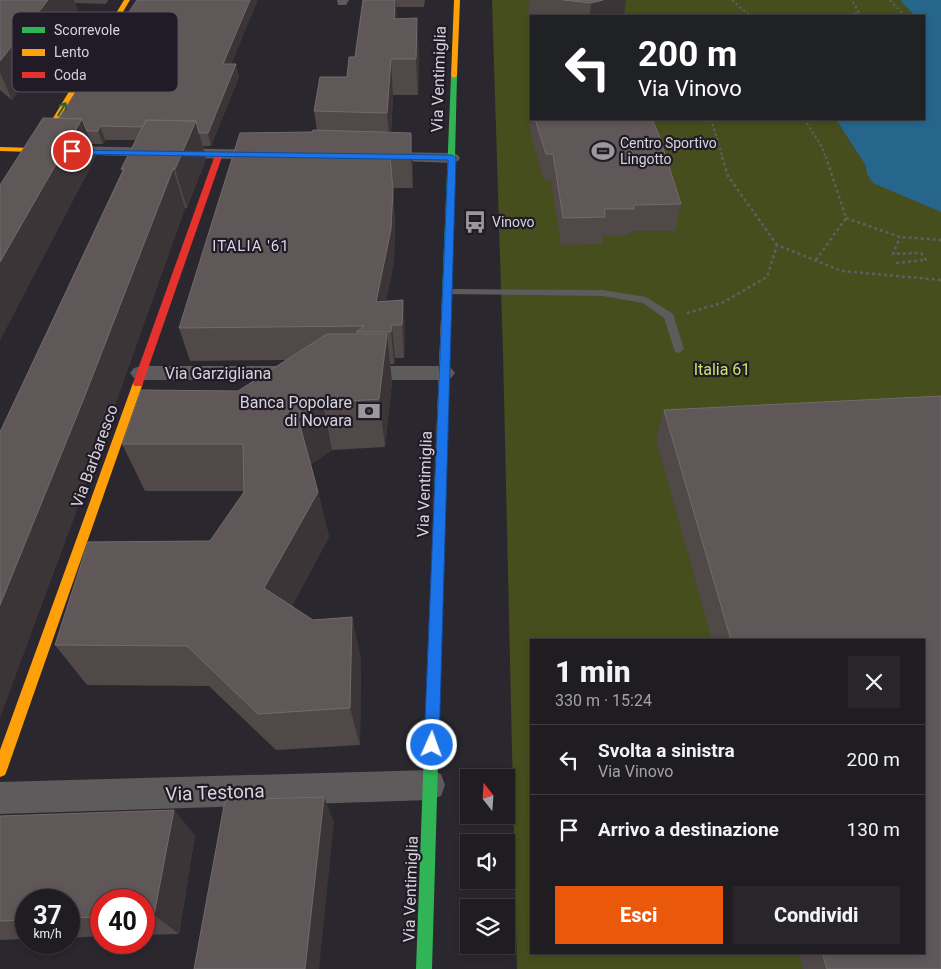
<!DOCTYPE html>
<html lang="it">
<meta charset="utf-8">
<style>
body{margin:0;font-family:Roboto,sans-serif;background:#28262a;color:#f1f3f6;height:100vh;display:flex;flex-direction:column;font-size:19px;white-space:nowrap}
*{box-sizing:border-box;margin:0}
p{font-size:16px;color:#a2a2a5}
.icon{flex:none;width:28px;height:28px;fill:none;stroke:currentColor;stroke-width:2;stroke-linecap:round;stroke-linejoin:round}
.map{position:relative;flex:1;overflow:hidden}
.sheet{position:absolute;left:530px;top:639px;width:395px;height:315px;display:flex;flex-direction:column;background:#201d22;border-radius:0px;box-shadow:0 2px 8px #0003,0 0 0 1px #3d3b40}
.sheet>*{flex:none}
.guide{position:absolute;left:530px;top:15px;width:395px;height:105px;border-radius:0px;box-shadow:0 2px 8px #0003,0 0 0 1px #3d3b40;background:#202124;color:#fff;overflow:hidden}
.needle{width:32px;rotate:343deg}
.tools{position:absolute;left:460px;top:769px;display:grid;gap:10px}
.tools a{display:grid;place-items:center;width:55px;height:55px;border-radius:0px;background:#201d22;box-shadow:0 2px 8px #0003,0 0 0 1px #3d3b40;font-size:25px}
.speed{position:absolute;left:15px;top:889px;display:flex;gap:10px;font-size:25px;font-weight:700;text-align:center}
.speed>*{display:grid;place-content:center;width:65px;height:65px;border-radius:50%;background:#201d22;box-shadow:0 2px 8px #0003,0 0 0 1px #3d3b40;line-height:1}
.speed small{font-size:12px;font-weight:400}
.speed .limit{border:8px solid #d22;background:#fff;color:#111}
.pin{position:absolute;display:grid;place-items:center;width:42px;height:42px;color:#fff;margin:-21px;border:2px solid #fff;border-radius:50%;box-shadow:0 1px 5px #0007}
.me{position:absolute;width:55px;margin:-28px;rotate:2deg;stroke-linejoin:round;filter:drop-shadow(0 0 4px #0008)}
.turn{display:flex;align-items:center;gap:18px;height:105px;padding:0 25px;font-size:22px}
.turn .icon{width:65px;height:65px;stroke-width:2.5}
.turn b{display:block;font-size:35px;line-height:42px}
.round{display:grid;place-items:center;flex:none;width:52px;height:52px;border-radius:0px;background:#28262a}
.headline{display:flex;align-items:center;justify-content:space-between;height:85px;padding:0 25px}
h1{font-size:30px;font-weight:800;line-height:38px}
.primary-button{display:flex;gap:10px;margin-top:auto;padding:10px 25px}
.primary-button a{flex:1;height:58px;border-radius:0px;background:#ea580c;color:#fff;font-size:20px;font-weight:800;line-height:58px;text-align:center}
.primary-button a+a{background:#28262a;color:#f1f3f6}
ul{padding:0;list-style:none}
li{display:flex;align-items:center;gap:15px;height:70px;padding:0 25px;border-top:1px solid #3d3b40}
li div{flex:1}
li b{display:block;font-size:19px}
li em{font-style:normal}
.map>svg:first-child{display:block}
.green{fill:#464e1e;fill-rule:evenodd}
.water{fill:#26668c}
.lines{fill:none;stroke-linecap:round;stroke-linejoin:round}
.path-far1{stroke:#605e60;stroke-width:2;stroke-dasharray:2.5 2.5;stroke-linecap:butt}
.path{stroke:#605e60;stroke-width:2.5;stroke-dasharray:3 3;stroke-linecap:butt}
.lane{fill:#5d5b5b;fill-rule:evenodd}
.street{fill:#5d5b5b;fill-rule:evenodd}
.fast{fill:#30b455;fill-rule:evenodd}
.slow{fill:#ff9f0a;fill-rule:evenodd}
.jam{fill:#e5322d;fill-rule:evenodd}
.wall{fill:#514848}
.shaded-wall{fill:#3b3537}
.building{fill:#5f5758;stroke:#726b6c}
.oneway{stroke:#27603c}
.route{fill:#1a73e8;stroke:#114b97}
.labels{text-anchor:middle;stroke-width:4.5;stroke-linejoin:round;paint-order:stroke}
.far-poi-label{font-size:14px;fill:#d7d3db;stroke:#201b27;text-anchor:start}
.far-neighbourhood-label{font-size:15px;letter-spacing:1px;fill:#dcd5e6;stroke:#201b27}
.street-label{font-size:16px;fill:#d7d3db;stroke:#201b27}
.park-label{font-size:16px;fill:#cde269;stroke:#201b27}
.poi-label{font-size:16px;fill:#d7d3db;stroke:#201b27;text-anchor:end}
.near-street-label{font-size:19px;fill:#d7d3db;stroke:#201b27}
.key{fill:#201b27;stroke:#57525d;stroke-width:1}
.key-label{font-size:14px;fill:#d7d3db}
</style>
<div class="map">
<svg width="941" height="969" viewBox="0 0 941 969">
<rect width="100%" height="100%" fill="#2a272e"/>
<path class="green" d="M492 0H941V969H517L503 353ZM531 16H924V119H531ZM531 640H924V952H531Z"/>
<path class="water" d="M900 0H941V212L873 183 867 174 866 166 836 119H924V16H915Z"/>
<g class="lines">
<path class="path-far1" d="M732 0 750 16
M890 0 902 13V16
M850 16 859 13 852 0
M711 119 723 159
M804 119 822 147 826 159"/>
<path class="path" d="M722 157 728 176 777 245
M846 218 900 237 941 240
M816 260 846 218 826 157
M896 263 926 260 921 253 893 254 900 237
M687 313 722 303 767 277 777 245 842 271 941 280"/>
<path class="lane" d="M447 289 603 290 646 297 673 314 684 349 679 353 675 352 664 318 643 303 603 296 443 294 442 292Z"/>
<path class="street" d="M337 0H349L346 5H338Z
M64 146 265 150 271 152 273 155 271 158 265 160 58 154 56 151 58 148Z
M381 152 452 153 458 155 460 158 458 161 452 163 375 160 373 157 375 154Z
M141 366H298L305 368 309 373 305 378 298 380H141L134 378 130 373 134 368Z
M359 366H444L451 368 455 373 451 378 444 380H359L352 378 348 373 352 368Z
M430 770 441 774 445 785 441 796 430 800 0 814V782Z"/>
<path class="fast" d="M454 74 457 76 451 318 446 321 441 318 451 76Z
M433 689 438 691 440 695 432 969H416L426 695 428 691Z"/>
<path class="slow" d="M124 0H130L4 212 0 214V205L32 152 0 151V147L35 148Z
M454 0H460L457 76 454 78 451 76Z
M446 315 451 318 445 522 443 525H435L433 522 441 318Z
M138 379 143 383 7 770 5 775 0 777V750L133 383Z"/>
<path class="jam" d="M216 152 223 154 143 383 142 386H134L133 383Z
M439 517 443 519 445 522 440 695 438 699 433 701 428 699 426 695 433 522 435 519Z"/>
</g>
<path class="wall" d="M0 0H108L106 4 75 3 77 9 12 100 0 90Z
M363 0H425L424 7H396L397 19 419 53 418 95H393L391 133H411L413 188H393L395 222 394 261 386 301 403 300 405 333 404 358H395L394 364H390L392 382 385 447 332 450 311 464 318 492 329 537 292 606 361 658 360 745 276 750 209 686 87 685 55 645 210 541 244 492V491H145L122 444 238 391 287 360 190 361 179 328 312 132 317 130 314 111 347 77 355 57Z
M529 0H626L624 16H531V20L528 18Z
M232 64H236L239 77 211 146H203L206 159 187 208H185L104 436 0 717V432L122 171 121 169 136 140H105L103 144H92L96 156 0 340V185L59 118Z
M531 106V119H652L681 204 675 231H631L630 235 603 236 602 244 561 245 551 180 544 181 530 131Z
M941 396V969H803L798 952H924V640H712L656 439 664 410Z
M0 816 195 835 179 934 144 935V900H101V936L69 938V900H26V939L0 940Z"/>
<path class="shaded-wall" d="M48 0H74L77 9 12 100 0 72V61Z
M250 0H258L226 77 223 64Z
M395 0H396L398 26 394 19Z
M603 0H626L624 16H590L591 3Z
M417 18 419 53 418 95 416 59Z
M391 59 393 95 390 150 387 113Z
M236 64 239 77 211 146 208 133Z
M82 119 96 156 0 340V262Z
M196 121 206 159 187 208 175 169Z
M100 126 105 140 103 144 98 131Z
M411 133 413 165V188L411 156Z
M390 156 395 222 394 261 380 332 376 302Z
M173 169 185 208 104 436 0 717V605Z
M403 300 405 333 404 358 402 325Z
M392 325 395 358 394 364 391 332Z
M387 334 392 382 385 447 379 399Z
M323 403 332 450 309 465 298 418Z
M318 492 329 537 279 630 264 588Z
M352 617 361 658 360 745 350 708Z
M324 797 334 822 319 969H305Z
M174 810 195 835 179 934 154 915Z"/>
<path class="building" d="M0 0H48L0 61Z
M137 0H250L223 64H236L208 133H199L196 121 146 120 143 127 100 126 98 131H87L82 119 59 118 94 64Z
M363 0H395L394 19 417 18 416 59H391L387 113 314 111 320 77H347L349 57H355Z
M563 0H603L591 3Z
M43 118 82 119 0 262V185Z
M535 119H652L659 135 681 204 634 205V209H604L605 217 563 218 553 154H546Z
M146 120 196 121 175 169H173L84 398 0 605V432L124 169H121Z
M313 130 411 133V156H390L393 190 391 229 376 302 403 300 402 325H392L391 332H356L364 326 179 328 240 133 312 132Z
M327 334H387L379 399 323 403 298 418 318 492 264 588 313 620 352 617 350 708 258 714 187 646 55 645 88 542 210 541 244 492 243 444H122L141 390 238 391Z
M941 396V969H827L822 952H924V640H731L664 410Z
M324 797 305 969H194L225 800Z
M174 810 154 915 144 916V900H101V917L69 918V900H26V920L0 921V816Z"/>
<defs><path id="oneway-shaft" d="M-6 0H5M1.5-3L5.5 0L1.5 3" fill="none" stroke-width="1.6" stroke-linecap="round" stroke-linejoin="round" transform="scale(1.25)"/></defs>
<use class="oneway" href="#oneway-shaft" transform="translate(62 109) rotate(-59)"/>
<path class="route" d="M69 150 452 155 456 158 439 745 437 750 432 752 427 750 424 745 448 160 72 154 68 151Z"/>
<defs>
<symbol id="stadium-bare" viewBox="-9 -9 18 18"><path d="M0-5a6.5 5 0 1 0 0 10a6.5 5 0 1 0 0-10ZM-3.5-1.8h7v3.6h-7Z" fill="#9a979e" stroke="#201b27" stroke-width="2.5" paint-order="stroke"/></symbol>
<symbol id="bus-bare" viewBox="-9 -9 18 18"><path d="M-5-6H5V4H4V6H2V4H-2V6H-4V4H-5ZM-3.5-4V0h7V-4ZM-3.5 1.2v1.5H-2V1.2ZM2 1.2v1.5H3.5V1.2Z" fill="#9a979e" stroke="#201b27" stroke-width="2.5" paint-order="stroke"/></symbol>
<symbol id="bank-bare" viewBox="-9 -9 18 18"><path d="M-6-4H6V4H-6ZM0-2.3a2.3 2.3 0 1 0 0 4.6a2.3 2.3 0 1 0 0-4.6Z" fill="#9a979e" stroke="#201b27" stroke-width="2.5" paint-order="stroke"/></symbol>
</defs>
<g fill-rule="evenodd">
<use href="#stadium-bare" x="587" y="135" width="32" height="32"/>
<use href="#bus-bare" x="459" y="206" width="32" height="32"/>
<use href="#bank-bare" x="353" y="395" width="32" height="32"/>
</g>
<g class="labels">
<g class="far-poi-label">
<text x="620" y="148">Centro Sportivo<tspan x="620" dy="16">Lingotto</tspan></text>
<text x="492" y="227">Vinovo</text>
</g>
<g class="far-neighbourhood-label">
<text x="251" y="251">ITALIA '61</text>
</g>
<g class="street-label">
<text transform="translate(438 79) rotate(-88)" y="6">Via Ventimiglia</text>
<text x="218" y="379">Via Garzigliana</text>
<text transform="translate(94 456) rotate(-70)" y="6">Via Barbaresco</text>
<text transform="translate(424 484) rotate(-88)" y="6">Via Ventimiglia</text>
<text transform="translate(410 889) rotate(-88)" y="6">Via Ventimiglia</text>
</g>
<g class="park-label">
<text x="722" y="375">Italia 61</text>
</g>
<g class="poi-label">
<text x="352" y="408">Banca Popolare<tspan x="352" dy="18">di Novara</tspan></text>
</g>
<g class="near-street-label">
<text transform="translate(215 792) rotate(-2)" y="7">Via Testona</text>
</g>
</g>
<rect x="12" y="12" width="166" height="80" rx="8" class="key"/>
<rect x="22" y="27" width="23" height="6" fill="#30b455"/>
<rect x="22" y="49" width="23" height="7" fill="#ff9f0a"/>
<rect x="22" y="72" width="23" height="6" fill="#e5322d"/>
<g class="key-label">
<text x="54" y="35">Scorrevole</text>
<text x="54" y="57">Lento</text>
<text x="54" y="80">Coda</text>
</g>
</svg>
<div class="tools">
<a><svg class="needle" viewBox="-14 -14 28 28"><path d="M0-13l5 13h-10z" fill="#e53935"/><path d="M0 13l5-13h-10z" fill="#a2a2a5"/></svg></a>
<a><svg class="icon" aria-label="sound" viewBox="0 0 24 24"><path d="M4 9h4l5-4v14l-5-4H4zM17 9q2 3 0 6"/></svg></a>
<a><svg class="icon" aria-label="layers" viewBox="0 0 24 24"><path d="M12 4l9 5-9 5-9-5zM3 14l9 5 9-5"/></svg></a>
</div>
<div class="speed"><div>37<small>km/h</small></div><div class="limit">40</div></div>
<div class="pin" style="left:72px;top:151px;background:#d93025"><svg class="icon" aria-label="arrive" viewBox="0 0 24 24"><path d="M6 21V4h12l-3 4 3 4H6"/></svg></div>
<svg class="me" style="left:432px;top:745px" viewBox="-20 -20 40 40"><circle r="17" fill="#1a73e8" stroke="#fff" stroke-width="3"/><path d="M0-11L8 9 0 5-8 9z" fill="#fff"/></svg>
<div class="guide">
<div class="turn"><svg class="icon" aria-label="left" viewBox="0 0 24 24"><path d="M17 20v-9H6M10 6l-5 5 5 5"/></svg><div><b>200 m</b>Via Vinovo</div></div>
</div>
<section class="sheet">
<div class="headline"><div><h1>1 min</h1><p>330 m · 15:24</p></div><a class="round"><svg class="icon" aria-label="close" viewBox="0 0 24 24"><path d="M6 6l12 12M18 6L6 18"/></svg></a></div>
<ul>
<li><svg class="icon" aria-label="left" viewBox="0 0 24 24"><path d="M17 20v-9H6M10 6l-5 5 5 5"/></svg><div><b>Svolta a sinistra</b><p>Via Vinovo</p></div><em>200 m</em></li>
<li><svg class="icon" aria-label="arrive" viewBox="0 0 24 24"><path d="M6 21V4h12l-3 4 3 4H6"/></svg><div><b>Arrivo a destinazione</b></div><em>130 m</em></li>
</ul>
<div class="primary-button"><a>Esci</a><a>Condividi</a></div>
</section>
</div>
